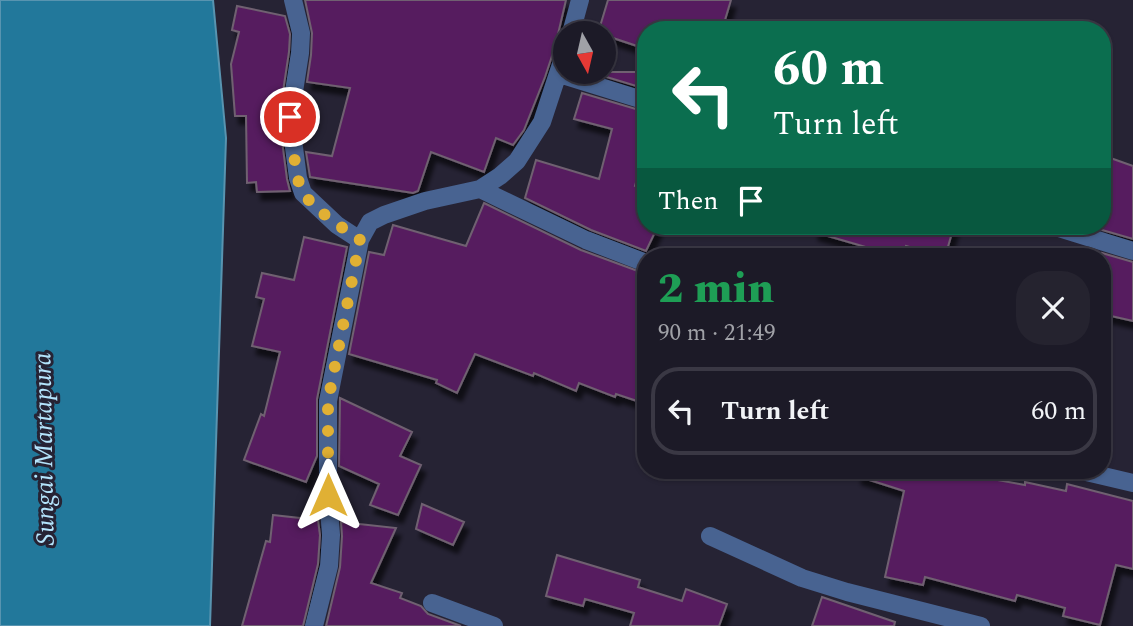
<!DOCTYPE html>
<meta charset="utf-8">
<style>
body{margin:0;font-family:Spectral,serif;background:#25232f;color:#f1f3f6;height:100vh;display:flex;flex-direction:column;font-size:26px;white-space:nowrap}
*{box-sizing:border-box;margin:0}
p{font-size:23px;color:#a0a1a7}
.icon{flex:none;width:38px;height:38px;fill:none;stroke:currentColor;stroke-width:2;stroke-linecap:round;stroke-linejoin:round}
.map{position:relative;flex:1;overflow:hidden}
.side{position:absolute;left:637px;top:248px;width:474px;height:231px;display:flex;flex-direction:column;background:#1c1a27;border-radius:28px;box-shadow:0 2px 5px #0004,0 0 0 2px #3a3844}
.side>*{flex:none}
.guide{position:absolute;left:637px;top:21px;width:474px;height:214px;border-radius:28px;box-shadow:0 2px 5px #0004,0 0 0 2px #3a3844;background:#0b6e4f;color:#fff;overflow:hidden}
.needle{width:46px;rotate:172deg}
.tools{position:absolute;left:553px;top:21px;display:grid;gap:14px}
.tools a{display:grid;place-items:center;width:63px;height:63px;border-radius:50%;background:#1c1a27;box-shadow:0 2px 5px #0004,0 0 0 2px #3a3844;font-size:35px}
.pin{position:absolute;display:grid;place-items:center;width:60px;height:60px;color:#fff;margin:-30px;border:4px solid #fff;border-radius:50%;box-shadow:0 2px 7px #0007}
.me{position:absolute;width:77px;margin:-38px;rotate:0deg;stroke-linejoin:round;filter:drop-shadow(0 0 5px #0008)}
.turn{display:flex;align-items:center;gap:24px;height:147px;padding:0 21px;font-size:32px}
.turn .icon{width:91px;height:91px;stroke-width:2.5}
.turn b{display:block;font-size:49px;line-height:60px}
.then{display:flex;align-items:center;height:66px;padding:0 21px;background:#0003;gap:14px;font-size:26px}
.round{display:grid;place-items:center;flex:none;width:74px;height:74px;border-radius:28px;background:#25232f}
.headline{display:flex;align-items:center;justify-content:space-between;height:119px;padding:0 21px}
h1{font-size:42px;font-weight:800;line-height:52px;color:#1e9e55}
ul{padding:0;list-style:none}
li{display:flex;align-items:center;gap:21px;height:88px;margin:0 14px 10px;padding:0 7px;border:4px solid #3a3844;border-radius:28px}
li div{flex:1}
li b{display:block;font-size:26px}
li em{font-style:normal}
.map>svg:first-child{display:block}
.water{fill:#22789b;stroke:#5894b0;stroke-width:2}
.building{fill:#571f5e;stroke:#6f6171;stroke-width:2;filter:url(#shadow)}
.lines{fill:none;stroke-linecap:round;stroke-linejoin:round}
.minor{stroke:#486391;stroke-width:18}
.route{stroke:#e0b034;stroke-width:12;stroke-dasharray:0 21.6}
.labels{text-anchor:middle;stroke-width:6;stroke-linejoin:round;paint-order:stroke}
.water-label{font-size:26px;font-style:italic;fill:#b4e4fc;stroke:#262334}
</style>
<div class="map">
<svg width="1133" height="626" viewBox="0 0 1133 626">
<defs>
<filter id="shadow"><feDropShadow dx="4.5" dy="8" stdDeviation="2" flood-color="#0009"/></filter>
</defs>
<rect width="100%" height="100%" fill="#262334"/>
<path class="water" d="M0 0H213L226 138 210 626H0Z"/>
<path class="building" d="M305 0H566L555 47 545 77 524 130 513 145 496 138 484 172 431 152 418 191 413 193 310 177 306 152 332 156 350 88 307 82 311 55 312 33Z
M608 0H731L722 30H646V49L598 33Z
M237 6 285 16 290 34 289 52 279 118 287 179 290 191 257 192 256 182 247 183 246 116H235L231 64 239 32 232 30Z
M590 72H646V89Z
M582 93 646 112V147L635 186 646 190V226H658L646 251 591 230 525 198 536 160 599 179 612 129 574 119Z
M1102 155 1133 166V239L1102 230Z
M484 203 581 250 646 274V404L616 394 615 397 579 383 576 391 534 373 533 376 475 354 457 393 436 383 437 380 349 354 369 252 384 255 393 225 466 246Z
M815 226H954L945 257 906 246 903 257H900L814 232Z
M304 237 347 247 317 399V456L306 482 244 460 261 414 264 416 280 352 252 346 264 299 256 297 262 273 294 280Z
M1102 253 1133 262V321L1102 314Z
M340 398 412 432 400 456 421 465 398 515 370 505 379 484 339 466Z
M858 471H948L1025 485V482L1066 491 1067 484 1133 501V569L1116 565 1100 625 1063 616 1065 608 1017 595 1015 601 925 577 923 585 885 577 904 491 857 476Z
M422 504 464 522 453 545 416 529Z
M273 515 318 520 320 535 318 564 303 626H242L266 541 270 542Z
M341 522 396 528 371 583 402 593 400 598 421 606 428 614 461 626H326L340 567 342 536Z
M557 555 640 580 638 587 682 601 686 589 727 604 719 626H630L634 613 585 599 583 606 546 596Z
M822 597 895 622 894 626H812Z"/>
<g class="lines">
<path class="minor" d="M293 0 301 33 300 53 290 117 298 178 303 193 337 225 360 240
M571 33 580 0
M559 74 646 101
M480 189 586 240 646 263
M1052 226 1133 251
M1082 471 1133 483
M710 536 802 578 847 592 981 626
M432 603 494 626
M314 626 329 566 331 535 328 495V401L360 240 370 222 384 215 425 201 480 189 500 176 517 161 542 122 565 52"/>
</g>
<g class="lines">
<path class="route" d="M290 117C293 136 294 181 304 194 315 210 344 229 360 240L328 401V495"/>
</g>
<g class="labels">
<g class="water-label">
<text transform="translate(43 449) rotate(-91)" y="9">Sungai Martapura</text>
</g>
</g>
</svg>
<div class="tools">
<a><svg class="needle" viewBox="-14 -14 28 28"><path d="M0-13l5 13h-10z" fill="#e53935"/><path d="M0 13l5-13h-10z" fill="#a0a1a7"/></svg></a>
</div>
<div class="pin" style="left:290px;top:117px;background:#d93025"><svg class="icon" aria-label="arrive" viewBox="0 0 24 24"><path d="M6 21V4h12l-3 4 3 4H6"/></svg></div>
<svg class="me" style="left:328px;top:495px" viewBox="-20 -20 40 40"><path d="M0-17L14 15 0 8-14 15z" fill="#e0b034" stroke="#fff" stroke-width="4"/></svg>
<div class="guide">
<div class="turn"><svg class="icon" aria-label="left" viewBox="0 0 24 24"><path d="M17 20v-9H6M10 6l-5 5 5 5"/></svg><div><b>60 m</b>Turn left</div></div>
<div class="then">Then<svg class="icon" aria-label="arrive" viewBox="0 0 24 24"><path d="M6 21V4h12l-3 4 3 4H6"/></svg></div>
</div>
<section class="side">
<div class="headline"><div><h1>2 min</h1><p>90 m · 21:49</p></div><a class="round"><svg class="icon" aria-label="close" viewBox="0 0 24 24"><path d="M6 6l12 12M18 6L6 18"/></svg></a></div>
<ul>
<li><svg class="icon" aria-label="left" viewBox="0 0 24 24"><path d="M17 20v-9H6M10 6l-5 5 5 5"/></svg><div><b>Turn left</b></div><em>60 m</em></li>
</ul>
</section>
</div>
